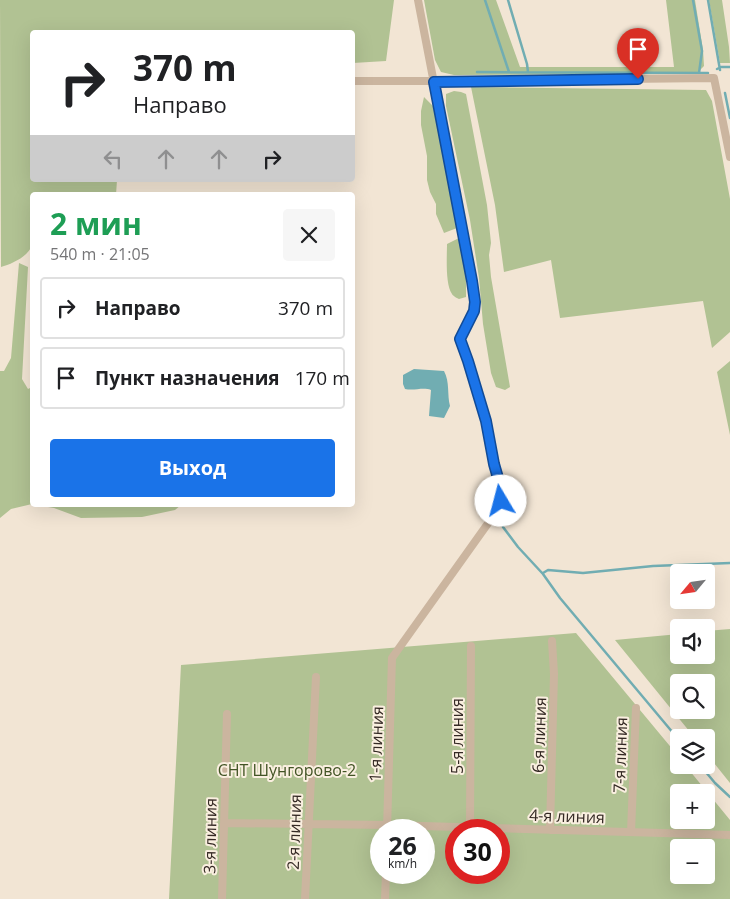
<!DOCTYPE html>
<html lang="ru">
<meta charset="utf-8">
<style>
body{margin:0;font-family:"Open Sans",sans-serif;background:#f6f6f6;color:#202124;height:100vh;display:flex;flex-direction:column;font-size:19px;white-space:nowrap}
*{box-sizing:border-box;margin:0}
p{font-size:16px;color:#757577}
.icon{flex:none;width:28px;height:28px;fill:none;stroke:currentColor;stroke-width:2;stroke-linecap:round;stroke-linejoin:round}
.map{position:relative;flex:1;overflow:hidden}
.details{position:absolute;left:30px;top:192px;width:325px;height:315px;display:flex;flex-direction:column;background:#fff;border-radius:5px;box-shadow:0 5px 20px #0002}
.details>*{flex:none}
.top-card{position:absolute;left:30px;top:30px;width:325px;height:152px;border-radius:5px;box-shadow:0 5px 20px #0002;background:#fff;color:#202124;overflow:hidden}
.needle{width:32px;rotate:241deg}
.controls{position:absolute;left:670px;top:564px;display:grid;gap:10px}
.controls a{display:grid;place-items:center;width:45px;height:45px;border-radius:5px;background:#fff;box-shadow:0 5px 20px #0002;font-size:25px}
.speed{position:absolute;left:370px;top:819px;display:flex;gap:10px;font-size:25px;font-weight:700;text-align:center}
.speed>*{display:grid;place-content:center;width:65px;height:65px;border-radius:50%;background:#fff;box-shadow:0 5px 20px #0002;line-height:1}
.speed small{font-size:12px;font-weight:400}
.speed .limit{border:8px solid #d22;background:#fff;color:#111}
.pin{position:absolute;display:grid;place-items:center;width:42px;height:42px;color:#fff;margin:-51px -21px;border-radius:50% 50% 50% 0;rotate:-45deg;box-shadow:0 0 5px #0007}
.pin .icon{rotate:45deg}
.me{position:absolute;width:55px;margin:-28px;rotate:352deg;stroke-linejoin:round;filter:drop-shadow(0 0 4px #0008)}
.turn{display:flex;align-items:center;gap:18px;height:105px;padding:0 20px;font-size:22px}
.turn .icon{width:65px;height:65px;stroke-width:2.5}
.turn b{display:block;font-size:35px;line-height:42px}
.lanes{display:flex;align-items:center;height:48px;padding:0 20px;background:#0003;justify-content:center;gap:25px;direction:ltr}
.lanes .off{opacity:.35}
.round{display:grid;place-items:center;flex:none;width:52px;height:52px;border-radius:5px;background:#f6f6f6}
.summary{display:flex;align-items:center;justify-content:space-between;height:85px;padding:0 20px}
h1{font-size:30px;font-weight:700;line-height:38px;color:#1e9e55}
.primary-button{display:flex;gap:10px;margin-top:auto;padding:10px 20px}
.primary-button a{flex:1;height:58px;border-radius:5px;background:#1a73e8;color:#fff;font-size:20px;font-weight:700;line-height:58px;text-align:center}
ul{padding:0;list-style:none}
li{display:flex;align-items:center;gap:15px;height:62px;margin:0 10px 8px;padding:0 10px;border:2px solid #e0e0e0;border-radius:5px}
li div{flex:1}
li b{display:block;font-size:19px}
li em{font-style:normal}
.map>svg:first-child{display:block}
.green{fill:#b1c293;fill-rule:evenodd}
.water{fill:#71adb2}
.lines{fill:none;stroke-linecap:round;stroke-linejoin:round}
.stream{stroke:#71adb2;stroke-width:2.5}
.minor{stroke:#cbb59f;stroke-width:8}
.route-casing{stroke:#114b97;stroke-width:12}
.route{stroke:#1a73e8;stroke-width:9}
.labels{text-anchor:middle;stroke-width:4;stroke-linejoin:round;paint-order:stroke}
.street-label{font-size:16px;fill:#342924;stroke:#faefe0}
.park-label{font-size:16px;fill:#425425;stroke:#faefe0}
</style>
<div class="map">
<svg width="730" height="899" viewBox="0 0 730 899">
<rect width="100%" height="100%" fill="#f2e5d4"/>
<path class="green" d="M0 0H394L386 61 353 63 352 32H32V180H117L116 195H32V245C29 256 12 264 1 267Z
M424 0H496L520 67H674L666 0H695L703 50 704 66 697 73 676 74 454 75 441 72 435 60Z
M709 0H722L729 47 730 63H720Z
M471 87 706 90 712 101 730 199V332L712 348 703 301 560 318 551 260 504 272 495 205Z
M454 91 461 92 466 94 487 205 491 243 489 255 491 277 510 387 505 390 496 387 491 373 483 324 479 278 470 220 446 106V94Z
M424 97 433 106 446 165 457 228 444 233 436 214V204L430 192 427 180V156L421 125V111Z
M459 238 466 267V297L459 299C458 299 452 295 452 294 445 284 447 256 447 244Z
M19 263 28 267 22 379 28 389 32 387V504L11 509 0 518V371H4L11 358Z
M730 361V435L717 372Z
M36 505H181L175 510 142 517 81 518 54 508Z
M730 629V783L706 753V738L694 737 615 640 679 634V655H706V631ZM706 682V710H679V682Z
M576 633 679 757V765H685L730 820V899H169L181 665ZM679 792H706V820H679ZM381 830H424V872H381ZM456 830H499V872H456ZM679 848H706V875H679Z"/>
<path class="water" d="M414 369 444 371C450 382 447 395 450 406L444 418 429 416 431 390C423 387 414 391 405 389L403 384V375Z"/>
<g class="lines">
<path class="stream" d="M485 0 509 72
M508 0 527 64 528 72
M693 0 702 51 699 73
M708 0 720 70
M717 69 721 67H730
M477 72 708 73
M725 93 730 118
M503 527 518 547 543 574 560 598 679 740
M543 573 548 570 583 573 653 566 730 563
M700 765 715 783 730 797"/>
<path class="minor" d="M352 81H433L714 78 730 157
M224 823 387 825 730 835
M470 827 471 646
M387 830 392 658 474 543 499 508 501 501 502 492 494 465 486 421 468 361 460 339 473 311 475 301 472 281 418 0
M550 830 554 674 552 641
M631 832 636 708
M222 899 227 714
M305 899 316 677
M385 899 386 872"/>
</g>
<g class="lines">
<defs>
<path id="route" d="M501 501 502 492 494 464 486 421 468 361 460 339 474 311 475 302 472 281 434 82 638 79"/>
</defs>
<use href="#route" class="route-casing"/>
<use href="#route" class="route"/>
</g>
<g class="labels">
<g class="street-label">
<text transform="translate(539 735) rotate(-88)" y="6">6-я линия</text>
<text transform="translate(457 736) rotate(-90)" y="6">5-я линия</text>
<text transform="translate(376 744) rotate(-88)" y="6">1-я линия</text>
<text transform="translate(620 755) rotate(-88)" y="6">7-я линия</text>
<text transform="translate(567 816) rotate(2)" y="6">4-я линия</text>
<text transform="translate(294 832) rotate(-88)" y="6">2-я линия</text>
<text transform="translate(210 836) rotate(-89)" y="6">3-я линия</text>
</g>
<g class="park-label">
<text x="287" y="776">СНТ Шунгорово-2</text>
</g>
</g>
</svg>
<div class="controls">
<a><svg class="needle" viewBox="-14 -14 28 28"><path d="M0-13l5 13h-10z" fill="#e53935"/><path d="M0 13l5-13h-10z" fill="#757577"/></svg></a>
<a><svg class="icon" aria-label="sound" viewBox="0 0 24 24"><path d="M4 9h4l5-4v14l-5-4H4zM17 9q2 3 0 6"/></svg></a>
<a><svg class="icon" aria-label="search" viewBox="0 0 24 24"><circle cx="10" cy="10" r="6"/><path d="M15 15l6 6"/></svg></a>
<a><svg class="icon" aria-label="layers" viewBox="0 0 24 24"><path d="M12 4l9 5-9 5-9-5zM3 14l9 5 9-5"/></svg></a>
<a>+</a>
<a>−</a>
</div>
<div class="speed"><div>26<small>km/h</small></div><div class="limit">30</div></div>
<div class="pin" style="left:638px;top:79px;background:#d93025"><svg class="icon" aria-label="arrive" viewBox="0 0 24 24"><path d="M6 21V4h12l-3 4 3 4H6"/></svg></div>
<svg class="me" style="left:501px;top:501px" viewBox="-20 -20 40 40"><circle r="19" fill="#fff"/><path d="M0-13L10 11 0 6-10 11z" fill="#1a73e8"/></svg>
<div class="top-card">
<div class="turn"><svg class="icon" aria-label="right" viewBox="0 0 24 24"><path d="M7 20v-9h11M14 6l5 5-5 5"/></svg><div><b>370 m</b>Направо</div></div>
<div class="lanes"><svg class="icon off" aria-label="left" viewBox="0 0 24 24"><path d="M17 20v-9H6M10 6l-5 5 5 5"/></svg><svg class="icon off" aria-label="ahead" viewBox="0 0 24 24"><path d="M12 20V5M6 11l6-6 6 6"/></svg><svg class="icon off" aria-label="ahead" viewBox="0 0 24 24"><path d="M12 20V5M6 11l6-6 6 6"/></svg><svg class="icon" aria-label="right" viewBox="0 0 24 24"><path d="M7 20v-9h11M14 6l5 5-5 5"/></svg></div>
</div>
<section class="details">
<div class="summary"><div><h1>2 мин</h1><p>540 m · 21:05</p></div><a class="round"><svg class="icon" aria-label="close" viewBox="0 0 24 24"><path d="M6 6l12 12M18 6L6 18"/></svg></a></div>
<ul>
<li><svg class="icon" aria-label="right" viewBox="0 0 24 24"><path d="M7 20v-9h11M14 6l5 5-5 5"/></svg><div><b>Направо</b></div><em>370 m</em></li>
<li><svg class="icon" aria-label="arrive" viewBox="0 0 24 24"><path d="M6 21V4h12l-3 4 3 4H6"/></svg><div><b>Пункт назначения</b></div><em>170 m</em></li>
</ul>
<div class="primary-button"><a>Выход</a></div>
</section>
</div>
